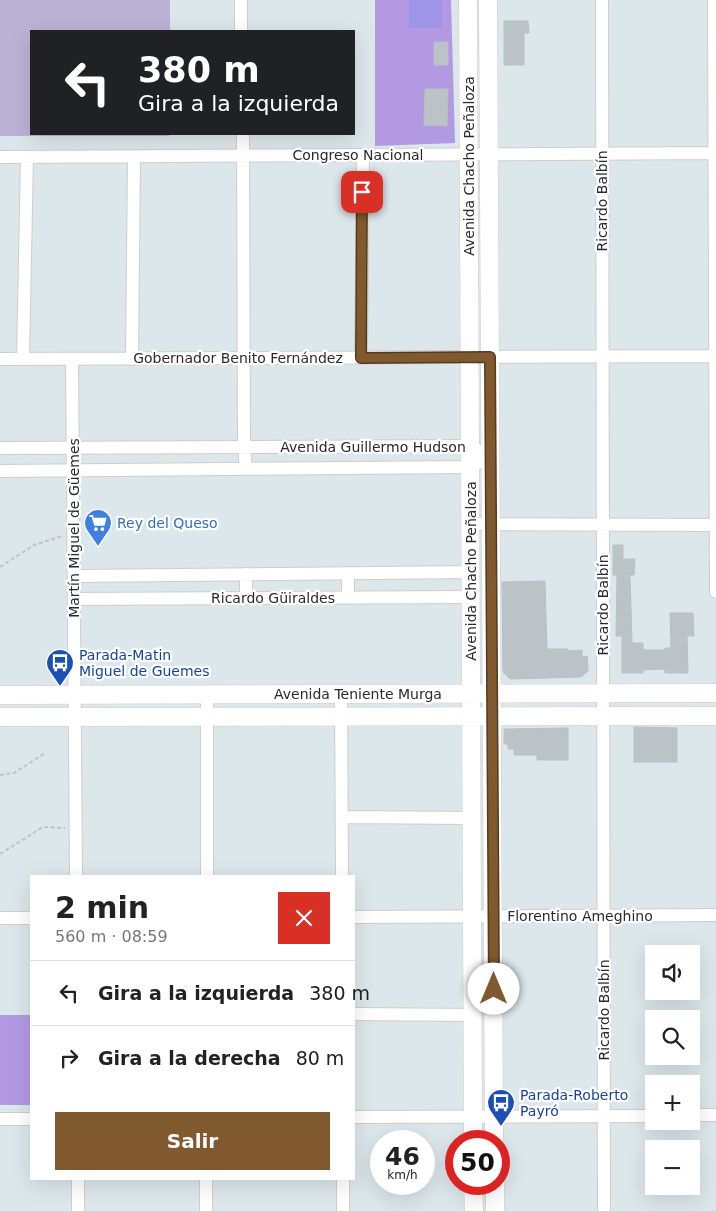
<!DOCTYPE html>
<html lang="es">
<meta charset="utf-8">
<style>
body{margin:0;font-family:"DejaVu Sans",sans-serif;background:#f2f2f2;color:#222;height:100vh;display:flex;flex-direction:column;font-size:19px;white-space:nowrap}
*{box-sizing:border-box;margin:0}
p{font-size:16px;color:#767676}
.icon{flex:none;width:28px;height:28px;fill:none;stroke:currentColor;stroke-width:2;stroke-linecap:round;stroke-linejoin:round}
.map{position:relative;flex:1;overflow:hidden}
.details{position:absolute;left:30px;top:875px;width:325px;height:305px;display:flex;flex-direction:column;background:#fff;border-radius:0px;box-shadow:0 5px 20px #0002}
.details>*{flex:none}
.banner{position:absolute;left:30px;top:30px;width:325px;height:105px;border-radius:0px;box-shadow:0 5px 20px #0002;background:#202124;color:#fff;overflow:hidden}
.buttons{position:absolute;left:645px;top:945px;display:grid;gap:10px}
.buttons a{display:grid;place-items:center;width:55px;height:55px;border-radius:0px;background:#fff;box-shadow:0 5px 20px #0002;font-size:25px}
.speed{position:absolute;left:370px;top:1130px;display:flex;gap:10px;font-size:25px;font-weight:700;text-align:center}
.speed>*{display:grid;place-content:center;width:65px;height:65px;border-radius:50%;background:#fff;box-shadow:0 5px 20px #0002;line-height:1}
.speed small{font-size:12px;font-weight:400}
.speed .limit{border:8px solid #d22;background:#fff;color:#111}
.pin{position:absolute;display:grid;place-items:center;width:42px;height:42px;color:#fff;margin:-21px;border-radius:10px;box-shadow:0 2px 8px #0006}
.me{position:absolute;width:55px;margin:-28px;rotate:0deg;stroke-linejoin:round;filter:drop-shadow(0 0 4px #0008)}
.turn{display:flex;align-items:center;gap:18px;height:105px;padding:0 25px;font-size:22px}
.turn .icon{width:65px;height:65px;stroke-width:2.5}
.turn b{display:block;font-size:35px;line-height:42px}
.round{display:grid;place-items:center;flex:none;width:52px;height:52px;border-radius:0px;background:#f2f2f2}
.headline{display:flex;align-items:center;justify-content:space-between;height:85px;padding:0 25px}
h1{font-size:30px;font-weight:800;line-height:38px}
.action{display:flex;gap:10px;margin-top:auto;padding:10px 25px}
.action a{flex:1;height:58px;border-radius:0px;background:#81592f;color:#fff;font-size:20px;font-weight:800;line-height:58px;text-align:center}
ul{padding:0;list-style:none}
li{display:flex;align-items:center;gap:15px;height:65px;padding:0 25px;border-top:1px solid #e0e0e0}
li div{flex:1}
li b{display:block;font-size:19px}
li em{font-style:normal}
.map>svg:first-child{display:block}
.green{fill:#b399e1}
.cemetery{fill:#bab3d5}
.pitch{fill:#9f95e8}
.building{fill:#bbc3c7;stroke:#b5c1c7}
.lines{fill:none;stroke-linecap:round;stroke-linejoin:round}
.street-casing{stroke:#d3ccc4;stroke-width:14}
.secondary-casing{stroke:#d3ccc4;stroke-width:19}
.path{stroke:#c3c3c3;stroke-width:2;stroke-dasharray:4 2.5;stroke-linecap:butt}
.street{stroke:#fff;stroke-width:12}
.secondary{stroke:#fff;stroke-width:18}
.route-casing{stroke:#543a1f;stroke-width:12}
.route{stroke:#81592f;stroke-width:9}
.labels{text-anchor:middle;stroke-width:4.5;stroke-linejoin:round;paint-order:stroke}
.street-label{font-size:14px;fill:#2a2a2a;stroke:#fff}
.shop-label{font-size:14px;fill:#366cbe;stroke:#fff;text-anchor:start}
.transit-label{font-size:14px;fill:#164399;stroke:#fff;text-anchor:start}
</style>
<div class="map">
<svg width="716" height="1211" viewBox="0 0 716 1211">
<rect width="100%" height="100%" fill="#dce7eb"/>
<path class="green" d="M375 0H451L455 143 375 146Z
M0 1015H31V1105H0Z"/>
<path class="cemetery" d="M0 0H170V31H31V134H169V136H0Z"/>
<path class="pitch" d="M409 0H442V28H409Z"/>
<path class="building" d="M504 21H528L529 33H524V65H504Z
M434 42H448V65H434Z
M425 89H448L447 126 424 125Z
M613 545H623V559H635L634 575H630L632 643H643V650H665V648H671L670 613H693L694 636H687L688 673H665V669L643 670V673H622V636H616L617 575H613Z
M545 581 547 649H568V651L582 650V657L587 656 588 671 581 677 510 679 503 672 502 582Z
M634 727 677 728V762H634Z
M568 728V760H537V755H514V749H508V744H504V729Z"/>
<g class="lines">
<defs>
<path id="street" d="M241 0V31
M602 0 604 1211
M714 0 716 592
M243 134 244 447 246 469
M0 157 716 153
M361 358 363 155
M0 359 716 356
M23 359 27 157
M72 359 76 876
M132 359 134 157
M0 448 470 446 490 456
M0 471 471 467 490 456
M471 524 716 525
M246 574V598
M74 576 471 572
M348 598V573
M74 599 471 597
M207 694V876
M341 694 342 876
M342 817 472 818
M354 917 716 915
M0 918H31
M354 1014 473 1015
M691 1115H716
M354 1117 654 1116
M0 1119H31
M78 1179V1211
M343 1179V1211
M206 1211V1179"/>
<path id="secondary" d="M468 0 473 1141
M488 0 494 1141
M0 695 716 693
M0 717 716 716
M473 1184 474 1211
M495 1184V1211"/>
</defs>
<use href="#street" class="street-casing"/>
<use href="#secondary" class="secondary-casing"/>
<path class="path" d="M0 567 34 545 62 536
M0 775 14 773 45 753
M0 854 43 827 65 828"/>
<use href="#street" class="street"/>
<use href="#secondary" class="secondary"/>
</g>
<g class="lines">
<defs>
<path id="route" d="M362 192 361 358 490 357 494 989"/>
</defs>
<use href="#route" class="route-casing"/>
<use href="#route" class="route"/>
</g>
<defs>
<symbol id="supermarket-pin" viewBox="-11 -11 22 30"><path d="M0 17L-7.5 6A9.5 9.5 0 1 1 7.5 6Z" fill="#3f7fe0" stroke="#fff"/><path d="M-6-5.5h2.5l.6 2H6L4.5 2H-2.5L-4.4-4H-6ZM-1.5 3.2a1.3 1.3 0 1 0 .1 0ZM3 3.2a1.3 1.3 0 1 0 .1 0Z" fill="#fff"/></symbol>
<symbol id="bus-pin" viewBox="-11 -11 22 30"><path d="M0 17L-7.5 6A9.5 9.5 0 1 1 7.5 6Z" fill="#1a4fb4" stroke="#fff"/><path d="M-5-6H5V4H4V6H2V4H-2V6H-4V4H-5ZM-3.5-4V0h7V-4ZM-3.5 1.2v1.5H-2V1.2ZM2 1.2v1.5H3.5V1.2Z" fill="#fff"/></symbol>
</defs>
<g fill-rule="evenodd">
<use href="#supermarket-pin" x="82" y="507" width="32" height="43"/>
<use href="#bus-pin" x="44" y="647" width="32" height="43"/>
<use href="#bus-pin" x="485" y="1087" width="32" height="43"/>
</g>
<g class="labels">
<g class="street-label">
<text x="358" y="160">Congreso Nacional</text>
<text transform="translate(469 166) rotate(-90)" y="5">Avenida Chacho Peñaloza</text>
<text transform="translate(602 201) rotate(-90)" y="5">Ricardo Balbín</text>
<text x="238" y="363">Gobernador Benito Fernández</text>
<text x="373" y="452">Avenida Guillermo Hudson</text>
<text transform="translate(74 528) rotate(-90)" y="5">Martín Miguel de Güemes</text>
<text transform="translate(471 571) rotate(-90)" y="5">Avenida Chacho Peñaloza</text>
<text x="273" y="603">Ricardo Güiraldes</text>
<text transform="translate(603 605) rotate(-90)" y="5">Ricardo Balbín</text>
<text x="358" y="699">Avenida Teniente Murga</text>
<text x="580" y="921">Florentino Ameghino</text>
<text transform="translate(604 1010) rotate(-90)" y="5">Ricardo Balbín</text>
</g>
<g class="shop-label">
<text x="117" y="528">Rey del Queso</text>
</g>
<g class="transit-label">
<text x="79" y="660">Parada-Matin<tspan x="79" dy="16">Miguel de Guemes</tspan></text>
<text x="520" y="1100">Parada-Roberto<tspan x="520" dy="16">Payró</tspan></text>
</g>
</g>
</svg>
<div class="buttons">
<a><svg class="icon" aria-label="sound" viewBox="0 0 24 24"><path d="M4 9h4l5-4v14l-5-4H4zM17 9q2 3 0 6"/></svg></a>
<a><svg class="icon" aria-label="search" viewBox="0 0 24 24"><circle cx="10" cy="10" r="6"/><path d="M15 15l6 6"/></svg></a>
<a>+</a>
<a>−</a>
</div>
<div class="speed"><div>46<small>km/h</small></div><div class="limit">50</div></div>
<div class="pin" style="left:362px;top:192px;background:#d93025"><svg class="icon" aria-label="arrive" viewBox="0 0 24 24"><path d="M6 21V4h12l-3 4 3 4H6"/></svg></div>
<svg class="me" style="left:494px;top:989px" viewBox="-20 -20 40 40"><circle r="19" fill="#fff"/><path d="M0-13L10 11 0 6-10 11z" fill="#81592f"/></svg>
<div class="banner">
<div class="turn"><svg class="icon" aria-label="left" viewBox="0 0 24 24"><path d="M17 20v-9H6M10 6l-5 5 5 5"/></svg><div><b>380 m</b>Gira a la izquierda</div></div>
</div>
<section class="details">
<div class="headline"><div><h1>2 min</h1><p>560 m · 08:59</p></div><a class="round" style="background:#d93025;color:#fff"><svg class="icon" aria-label="close" viewBox="0 0 24 24"><path d="M6 6l12 12M18 6L6 18"/></svg></a></div>
<ul>
<li><svg class="icon" aria-label="left" viewBox="0 0 24 24"><path d="M17 20v-9H6M10 6l-5 5 5 5"/></svg><div><b>Gira a la izquierda</b></div><em>380 m</em></li>
<li><svg class="icon" aria-label="right" viewBox="0 0 24 24"><path d="M7 20v-9h11M14 6l5 5-5 5"/></svg><div><b>Gira a la derecha</b></div><em>80 m</em></li>
</ul>
<div class="action"><a>Salir</a></div>
</section>
</div>
